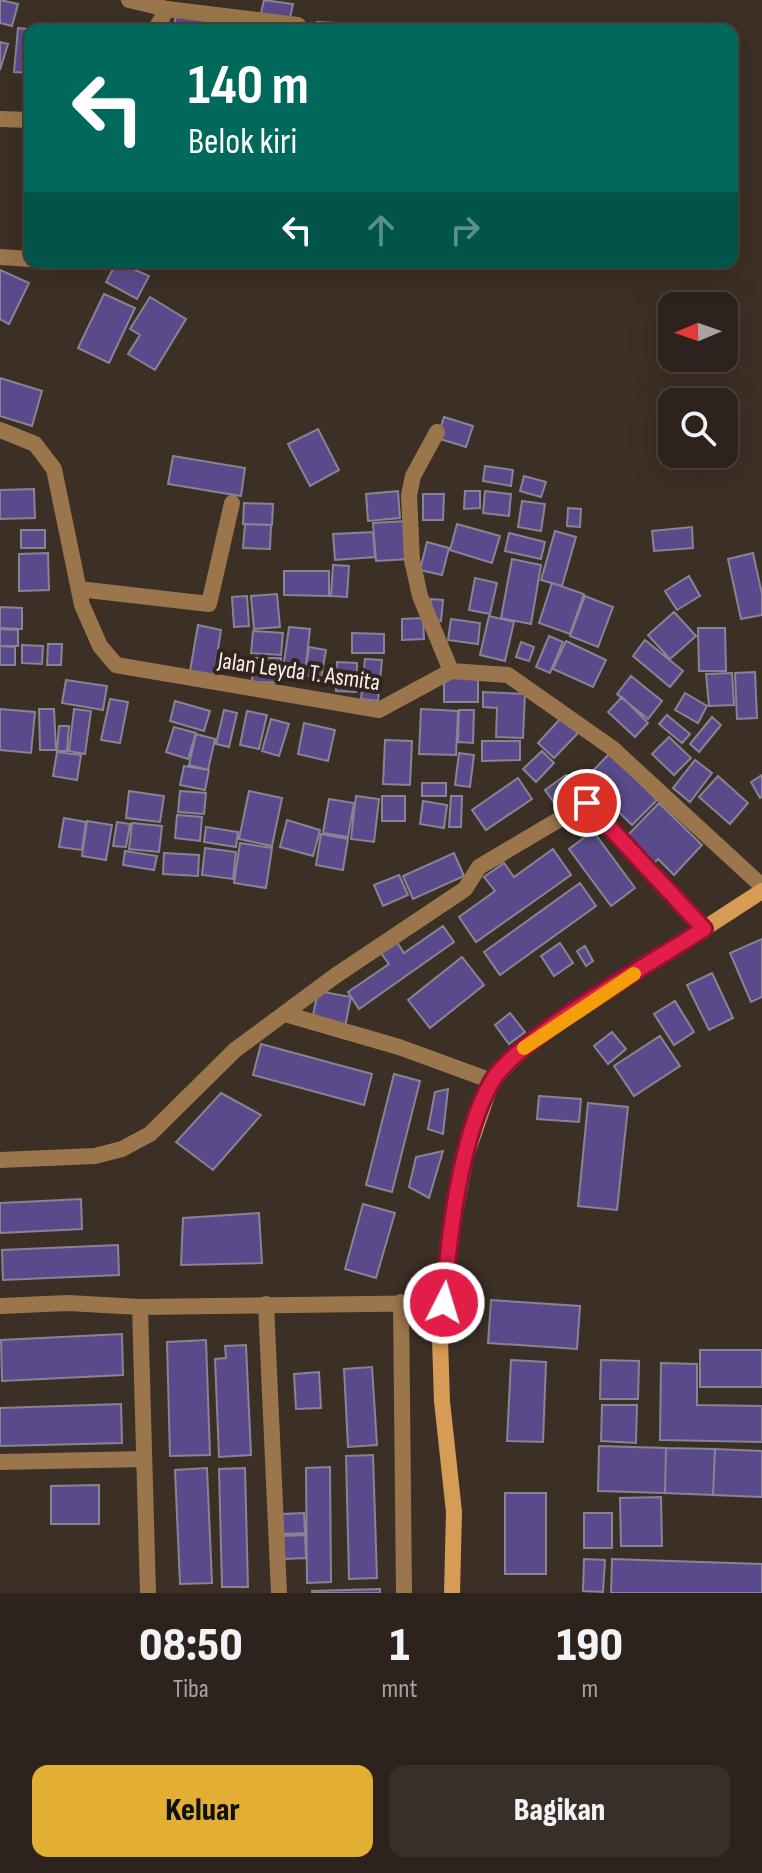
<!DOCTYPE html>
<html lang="id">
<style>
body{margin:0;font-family:"Sofia Sans Condensed",sans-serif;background:#392f29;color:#f1f3f6;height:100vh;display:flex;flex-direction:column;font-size:30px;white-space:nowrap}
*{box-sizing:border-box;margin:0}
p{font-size:26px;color:#a7a4a3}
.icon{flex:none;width:44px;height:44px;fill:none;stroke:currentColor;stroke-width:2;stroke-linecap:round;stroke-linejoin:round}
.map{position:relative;height:1593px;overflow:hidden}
.side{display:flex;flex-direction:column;background:#2d231c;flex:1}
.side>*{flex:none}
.hud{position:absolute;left:24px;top:24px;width:714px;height:244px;border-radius:16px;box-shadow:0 8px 32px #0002,0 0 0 2px #48403b;background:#00695c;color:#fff;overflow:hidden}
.needle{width:52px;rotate:268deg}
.fabs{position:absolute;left:658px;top:292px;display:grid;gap:16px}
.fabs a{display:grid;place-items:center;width:80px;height:80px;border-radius:16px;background:#2d231c;box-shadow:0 8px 32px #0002,0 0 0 2px #48403b;font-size:40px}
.pin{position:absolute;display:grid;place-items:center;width:68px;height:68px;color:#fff;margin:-34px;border:4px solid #fff;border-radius:50%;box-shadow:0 2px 8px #0007}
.me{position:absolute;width:88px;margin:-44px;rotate:5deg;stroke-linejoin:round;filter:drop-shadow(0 0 6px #0008)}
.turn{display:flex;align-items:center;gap:28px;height:168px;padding:0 32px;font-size:36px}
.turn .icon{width:104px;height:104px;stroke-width:2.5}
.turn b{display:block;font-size:56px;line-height:68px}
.lanes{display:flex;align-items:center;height:76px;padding:0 32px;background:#0003;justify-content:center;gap:40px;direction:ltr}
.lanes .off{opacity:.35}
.eta{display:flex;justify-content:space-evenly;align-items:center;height:136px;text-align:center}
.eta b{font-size:48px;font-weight:800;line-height:56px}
.action{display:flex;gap:16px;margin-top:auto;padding:16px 32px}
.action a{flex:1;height:92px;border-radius:16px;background:#e2ae34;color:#111;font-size:32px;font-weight:800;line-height:92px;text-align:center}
.action a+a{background:#392f29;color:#f1f3f6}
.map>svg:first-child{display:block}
.building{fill:#5a4a8b;stroke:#878494;stroke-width:2}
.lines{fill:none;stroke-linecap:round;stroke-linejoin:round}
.street{stroke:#9b764c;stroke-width:16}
.secondary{stroke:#d69c56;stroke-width:16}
.route-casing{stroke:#92132f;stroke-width:20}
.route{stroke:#e11d48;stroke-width:14}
.slow{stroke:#f59e0b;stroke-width:14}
.labels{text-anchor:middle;stroke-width:8;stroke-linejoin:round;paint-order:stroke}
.street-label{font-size:24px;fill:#faf1ec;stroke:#31251d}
</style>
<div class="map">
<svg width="762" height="1593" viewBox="0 0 762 1593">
<rect width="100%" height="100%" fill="#3c2f26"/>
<path class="building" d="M0 0 18 4 12 26 0 23Z
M264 0 293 4 289 23 260 17Z
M176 11 214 16 212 30H174Z
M317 22 335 23V30H316Z
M18 28 38 30H30V73L14 72Z
M0 42 8 44 0 70Z
M117 262 149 276 137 299 106 282Z
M0 270 29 283 9 324 0 319Z
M104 294 135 308 109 363 78 348Z
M150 297 186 319 155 370 128 354 140 335 130 329Z
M0 378 42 391 32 426 0 416Z
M444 417 473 426 466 447 437 438Z
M318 429 339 470 310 486 288 444Z
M173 456 245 468 241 496 168 484Z
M485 466 513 470 511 486 483 481Z
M524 476 546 482 541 497 520 491Z
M34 489 35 518 0 519V490Z
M398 491 400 518 368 521 366 494Z
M465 491H480V508L464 509Z
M485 491 511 494 509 516 483 513Z
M423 494H444L443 520H423Z
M522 501 545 504 541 531 518 527Z
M244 503 273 504 272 525 243 524Z
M568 508 581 509 580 527 567 526Z
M407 521 409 559 376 561 373 523Z
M245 524 271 525 270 549 243 548Z
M457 524 500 536 492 563 450 550Z
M692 527 693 548 654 551 652 531Z
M21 530H45V548H21Z
M555 531 576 537 562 586 541 580Z
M373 532 375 557 335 560 333 534Z
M509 533 545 542 541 559 505 551Z
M427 542 449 548 442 575 420 570Z
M48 553 49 590 19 591V554Z
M753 553 762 594V615L741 619 728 559Z
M512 559 541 565 531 624 501 618Z
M333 565 349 566 347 597 331 596Z
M284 571H329V596L284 595Z
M689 576 700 596 677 610 665 591Z
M475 578 497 583 490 614 469 610Z
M552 583 584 594 570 634 539 623Z
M277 594 280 627 254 629 251 596Z
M247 596 249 626 234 627 232 597Z
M585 596 613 607 598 647 570 636Z
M431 599 443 600 441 621 429 619Z
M0 607 22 608V629L0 628Z
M674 612 696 636 670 659 648 635Z
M489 616 514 622 505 661 480 655Z
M423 618 424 639 402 640V619Z
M451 619 480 623 478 644 448 640Z
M198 625 221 630 214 675 190 671Z
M289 627 310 629 305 672 283 669Z
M698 628H725L726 671H699Z
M0 629 18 630V646H0Z
M253 631 283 633 281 655 251 653Z
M352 633 384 634V653H352Z
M549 636 563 642 550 673 536 667Z
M645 640 683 671 670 687 633 656Z
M566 641 606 660 593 687 553 669Z
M521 642 534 647 529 661 516 657Z
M48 644H62L61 665H47Z
M22 645 43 646 42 664 22 663Z
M0 646 15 647V665H0Z
M309 647 326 650 321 678 305 675Z
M253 658H281L280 683 252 682Z
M365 659 382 660 378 701 361 699Z
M337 662 357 663 356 692 336 691Z
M755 672 757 718 737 719 735 673Z
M732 673 734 705 709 706 706 674Z
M444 676H478V702H444Z
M631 676 662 701 648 719 617 694Z
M66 680 107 686 103 710 62 703Z
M483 692 525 694 523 738 496 737 497 708 483 707Z
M685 693 707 706 698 723 675 710Z
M622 697 648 723 635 737 608 712Z
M110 699 128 702 120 743 101 740Z
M175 701 210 711 204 731 170 721Z
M0 709 35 712 31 753 0 750Z
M39 709H54L56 750H40Z
M74 709 91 711 85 754 69 751Z
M421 709 458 711 456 755 419 754Z
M224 710 237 713 229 747 216 744Z
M459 710H474L473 743 458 742Z
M247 711 267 715 259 749 240 745Z
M667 715 690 734 682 743 659 724Z
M712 717 721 725 699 752 690 744Z
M561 718 578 733 554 758 538 743Z
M271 719 289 724 279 756 262 751Z
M304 723 335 730 328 761 298 754Z
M59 726H69L67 751H57Z
M174 727 196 733 188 759 166 752Z
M196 734 215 739 208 770 189 765Z
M669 737 691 758 674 775 652 754Z
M385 740 412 741 410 785 383 784Z
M482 741H520V760L482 761Z
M542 751 554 763 536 782 523 769Z
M57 752 81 755 77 780 53 776Z
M459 753 474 755 470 787 455 785Z
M610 753 657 800 632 825 585 779Z
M695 760 712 773 690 802 673 788Z
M184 766 209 770 205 790 180 785Z
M566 775 579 793 558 808 545 790Z
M762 775V797L760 798 751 782Z
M718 776 748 803 730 824 699 797Z
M518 778 532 799 486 830 472 810Z
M422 783H446V796H422Z
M129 791 164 796 160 822 126 818Z
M180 791 206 793 204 814 178 812Z
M249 791 282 798 272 846 239 839Z
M356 796 379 799 374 842 351 839Z
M382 796H405V821H382Z
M451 796H462L461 827H449Z
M329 799 354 803 348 837 323 833Z
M423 801 447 805 444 828 420 824Z
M659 803 702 845 674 875 658 859 651 866 624 839Z
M177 815 202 817 200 841 175 838Z
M64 818 86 822 82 850 59 847Z
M287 820 320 830 313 856 280 847Z
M87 821 112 825 106 860 82 856Z
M117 822 130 824 126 847 113 846Z
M132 823 162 826 159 852 129 849Z
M206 827 238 832 236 847 204 842Z
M593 831 635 888 611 906 569 849Z
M321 834 348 839 343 870 316 865Z
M240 843 272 848 266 888 234 883Z
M205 848 236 852 233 879 202 875Z
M553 849 571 875 476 942 459 917 495 891 484 877 504 863 514 877Z
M125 851 157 856 154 870 123 865Z
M164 853 199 855 198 876 163 874Z
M454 853 464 876 413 899 403 876Z
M399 875 408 895 383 906 374 885Z
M580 883 596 906 500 975 484 952Z
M443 926 454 942 359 1009 348 992 389 964 380 952 396 941 404 953Z
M762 939V997L751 1002 730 953Z
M560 943 573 963 554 976 541 956Z
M585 946 593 961 586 966 577 951Z
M462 957 484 985 430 1028 408 1000Z
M712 973 733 1018 709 1030 687 985Z
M318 991 351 997 345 1027 312 1020Z
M675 1001 694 1032 674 1045 654 1014Z
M510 1013 525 1032 509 1044 495 1025Z
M612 1032 626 1049 608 1064 594 1046Z
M660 1036 680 1066 634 1096 614 1066Z
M261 1044 372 1074 364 1105 253 1075Z
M394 1074 420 1081 392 1192 366 1185Z
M448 1089 443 1134 428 1129 435 1092Z
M221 1093 261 1115 213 1170 176 1142Z
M539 1096 581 1099 579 1122 537 1119Z
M588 1103 628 1107 617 1210 578 1206Z
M443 1151 429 1198 409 1187 416 1157Z
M81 1199 82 1229 0 1233V1203Z
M363 1204 395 1213 376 1278 345 1269Z
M259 1213 262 1263 181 1265 183 1218Z
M118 1245 119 1275 3 1280 2 1250Z
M491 1300 580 1306 577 1349 488 1343Z
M122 1334 123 1375 2 1381 1 1340Z
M206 1340 210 1455 170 1456 167 1342Z
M246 1345 251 1455 219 1457 215 1359 226 1358 225 1346Z
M700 1350H762V1387H700Z
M511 1360 546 1362 543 1442 507 1441Z
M601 1360 639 1361 638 1399H600Z
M661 1363 697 1364V1405L762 1406V1442L660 1440Z
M372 1367 377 1445 348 1447 344 1369Z
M319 1372 321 1408 296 1409 294 1374Z
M121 1404 122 1443 0 1446V1408Z
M602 1405H637L636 1443 601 1441Z
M599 1446 666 1448 665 1493 598 1491Z
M666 1448 715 1449 713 1495 665 1493Z
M715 1449 762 1451V1497L713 1495Z
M373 1455 377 1578 349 1579 346 1456Z
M330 1467 331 1582 307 1583 306 1468Z
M207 1468 212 1583 180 1584 175 1470Z
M245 1468 248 1587H222L219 1469Z
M99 1485V1524H51V1486Z
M505 1493H546V1574H505Z
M661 1497 662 1546H621L620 1498Z
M304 1513 305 1533 282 1534V1514Z
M584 1513H612V1548H584Z
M305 1535 306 1558 284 1559 283 1536Z
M584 1559 605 1560 603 1592 583 1591Z
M612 1559 762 1564V1593H611Z
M380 1589V1593H312V1591Z"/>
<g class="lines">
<path class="street" d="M129 0 167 9 298 25
M155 30 167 9
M0 119 30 120
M0 257 30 259
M0 430 35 444 54 469 82 605 100 646 116 665 379 710 451 671 508 675 612 748 762 886
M437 432 413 476 409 495 412 560 420 596 451 671
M79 589 209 604 232 503
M285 1014 399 1047 492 1081
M0 1160 95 1156 122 1149 150 1134 235 1050 335 976 465 889 479 867 587 803 704 929
M401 1302 404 1593
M266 1304 279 1593
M0 1306 68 1303 140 1307 148 1593
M140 1307 444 1303
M0 1462 144 1459"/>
<path class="secondary" d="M452 1593 454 1512 442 1401 440 1339 449 1244 466 1156 492 1081 531 1041 762 891"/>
</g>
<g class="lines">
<defs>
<path id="route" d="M444 1303C448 1240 460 1138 491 1083 517 1037 655 961 704 929L587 803"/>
</defs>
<use href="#route" class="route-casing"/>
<use href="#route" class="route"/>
<path class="slow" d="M524 1048 634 974"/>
</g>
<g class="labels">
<g class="street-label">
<text transform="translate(299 671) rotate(8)" y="8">Jalan Leyda T. Asmita</text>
</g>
</g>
</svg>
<div class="fabs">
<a><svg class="needle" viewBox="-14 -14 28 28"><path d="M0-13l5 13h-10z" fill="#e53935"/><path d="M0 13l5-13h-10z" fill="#a7a4a3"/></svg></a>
<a><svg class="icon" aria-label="search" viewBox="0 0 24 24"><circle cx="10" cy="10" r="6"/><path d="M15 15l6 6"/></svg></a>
</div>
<div class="pin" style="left:587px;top:803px;background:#d93025"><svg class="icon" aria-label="arrive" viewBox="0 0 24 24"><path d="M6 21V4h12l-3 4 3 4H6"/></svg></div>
<svg class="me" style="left:444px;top:1303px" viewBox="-20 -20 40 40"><circle r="17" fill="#e11d48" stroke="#fff" stroke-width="3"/><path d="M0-11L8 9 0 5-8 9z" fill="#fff"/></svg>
<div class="hud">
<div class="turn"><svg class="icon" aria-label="left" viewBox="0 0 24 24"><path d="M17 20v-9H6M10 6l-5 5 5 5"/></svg><div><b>140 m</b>Belok kiri</div></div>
<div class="lanes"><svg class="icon" aria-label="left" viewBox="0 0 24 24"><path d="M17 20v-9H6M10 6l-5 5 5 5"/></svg><svg class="icon off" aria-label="ahead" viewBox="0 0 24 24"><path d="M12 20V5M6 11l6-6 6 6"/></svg><svg class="icon off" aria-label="right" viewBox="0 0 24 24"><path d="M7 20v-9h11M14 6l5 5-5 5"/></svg></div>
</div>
</div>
<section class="side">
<div class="eta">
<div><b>08:50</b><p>Tiba</p></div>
<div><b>1</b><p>mnt</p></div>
<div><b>190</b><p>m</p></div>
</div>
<div class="action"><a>Keluar</a><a>Bagikan</a></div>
</section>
